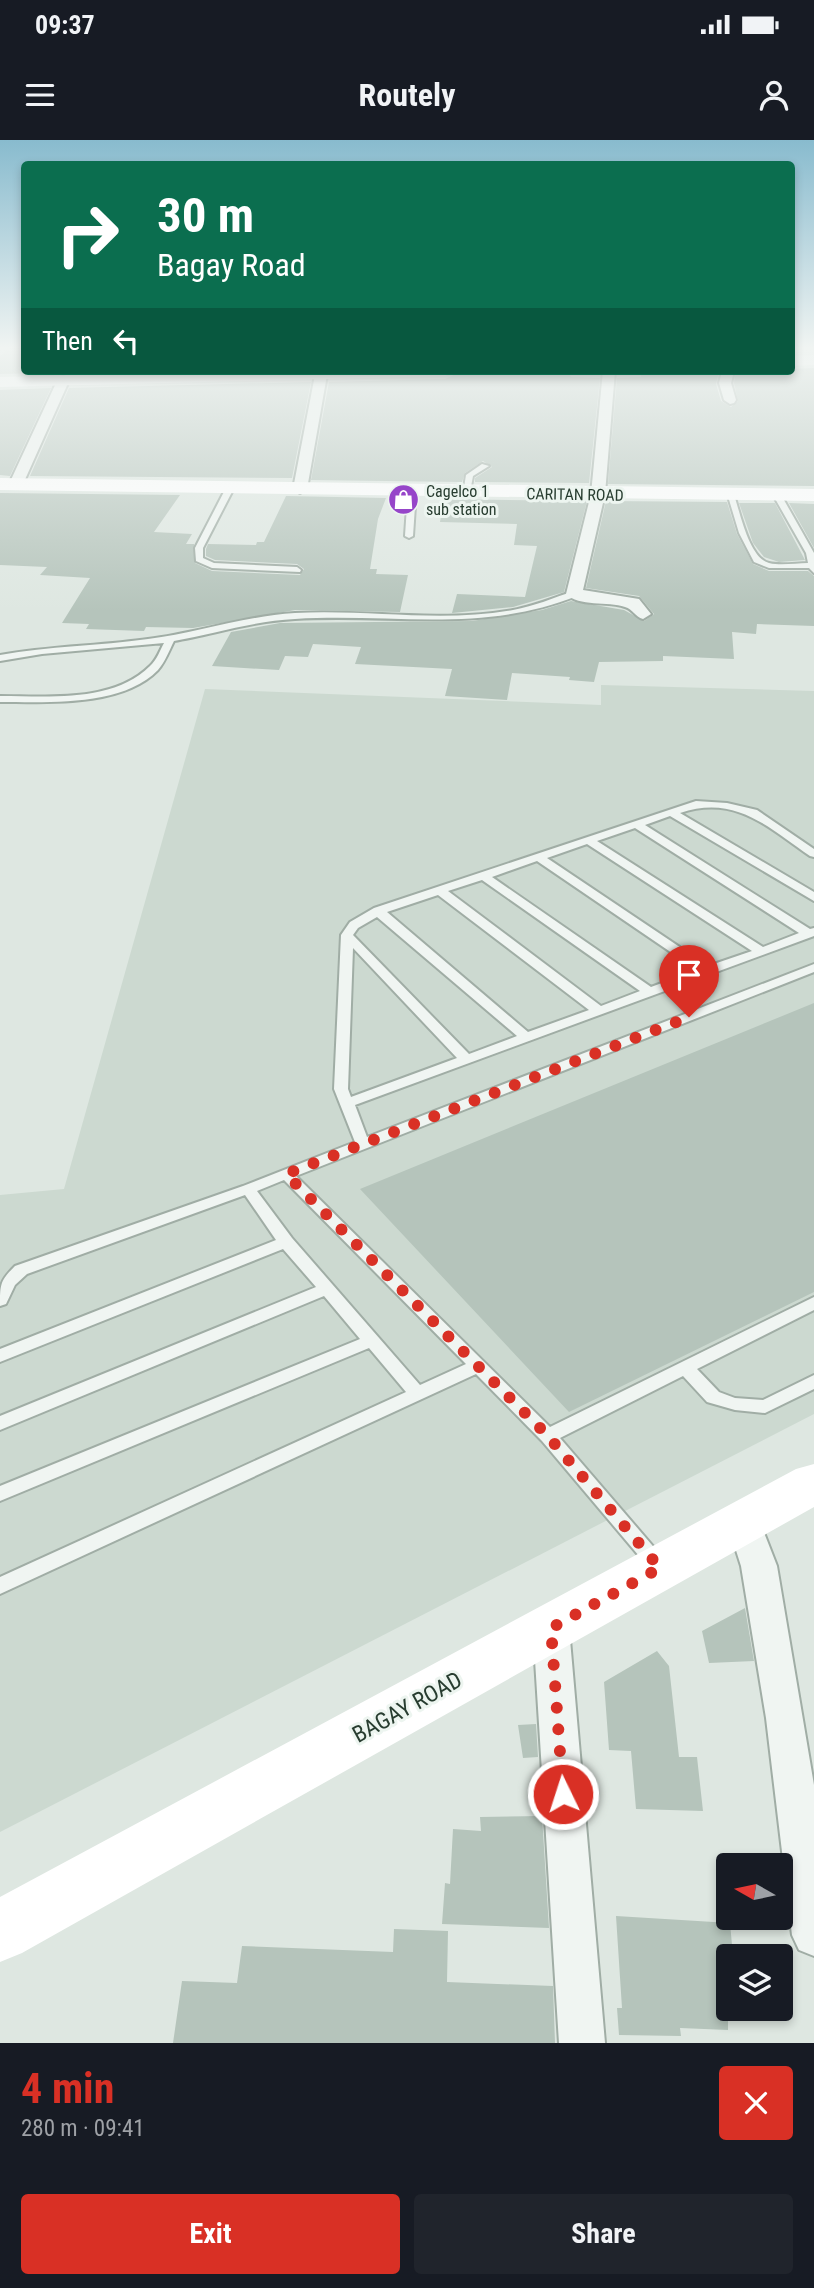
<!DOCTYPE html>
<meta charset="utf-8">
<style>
body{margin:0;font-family:"Roboto Condensed",sans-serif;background:#20242c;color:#f1f3f6;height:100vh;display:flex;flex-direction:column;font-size:26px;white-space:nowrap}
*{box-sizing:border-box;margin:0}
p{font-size:23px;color:#9ea1a6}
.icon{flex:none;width:38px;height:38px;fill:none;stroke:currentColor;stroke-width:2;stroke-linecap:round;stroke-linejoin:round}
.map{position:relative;height:1903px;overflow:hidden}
.details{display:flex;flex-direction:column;background:#171b24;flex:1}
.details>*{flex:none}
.banner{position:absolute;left:21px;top:21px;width:774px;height:214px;border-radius:7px;box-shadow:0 4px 10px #0003;background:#0b6e4f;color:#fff;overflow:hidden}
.needle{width:46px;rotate:279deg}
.controls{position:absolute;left:716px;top:1713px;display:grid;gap:14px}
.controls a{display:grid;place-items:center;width:77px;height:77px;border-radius:7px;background:#171b24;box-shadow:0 4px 10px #0003;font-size:35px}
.pin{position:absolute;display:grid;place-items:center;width:60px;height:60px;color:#fff;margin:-72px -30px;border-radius:50% 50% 50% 0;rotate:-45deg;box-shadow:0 0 7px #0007}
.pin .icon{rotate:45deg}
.me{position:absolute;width:77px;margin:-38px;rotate:356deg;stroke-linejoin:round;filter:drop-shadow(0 0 5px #0008)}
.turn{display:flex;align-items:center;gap:24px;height:147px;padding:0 21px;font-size:32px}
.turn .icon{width:91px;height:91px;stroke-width:2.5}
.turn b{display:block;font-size:49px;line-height:60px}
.then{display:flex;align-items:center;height:66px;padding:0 21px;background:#0003;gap:14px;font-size:26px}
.round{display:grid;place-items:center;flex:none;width:74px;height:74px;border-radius:7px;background:#20242c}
.summary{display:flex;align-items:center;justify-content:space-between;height:119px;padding:0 21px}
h1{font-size:42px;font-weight:700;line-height:52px;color:#d93025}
.cta{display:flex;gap:14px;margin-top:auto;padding:14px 21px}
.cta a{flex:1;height:80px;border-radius:7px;background:#d93025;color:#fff;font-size:28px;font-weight:700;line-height:80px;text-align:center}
.cta a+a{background:#20242c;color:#f1f3f6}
.status{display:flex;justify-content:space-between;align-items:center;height:49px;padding:0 35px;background:#171b24;direction:ltr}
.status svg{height:19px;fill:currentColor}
header{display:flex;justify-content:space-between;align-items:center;height:91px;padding:0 21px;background:#171b24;font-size:32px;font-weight:700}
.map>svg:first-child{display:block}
.built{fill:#ccd9d0}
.building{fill:#b5c4bb}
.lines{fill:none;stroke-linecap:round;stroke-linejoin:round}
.lane-casing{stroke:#a0ada5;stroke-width:4}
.street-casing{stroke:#a0ada5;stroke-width:4}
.lane{fill:#f0f5f2;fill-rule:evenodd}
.street{fill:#f0f5f2;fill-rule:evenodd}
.secondary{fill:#fff;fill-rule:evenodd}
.route{stroke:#d93025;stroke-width:12;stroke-dasharray:0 21.6}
.labels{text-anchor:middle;stroke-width:6;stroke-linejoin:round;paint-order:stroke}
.far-poi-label{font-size:16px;fill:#283d30;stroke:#edf5f0;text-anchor:start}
.far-street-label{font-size:16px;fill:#283d30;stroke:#edf5f0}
.near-street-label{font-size:23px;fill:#283d30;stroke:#edf5f0}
</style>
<div class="status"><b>09:37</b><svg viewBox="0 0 49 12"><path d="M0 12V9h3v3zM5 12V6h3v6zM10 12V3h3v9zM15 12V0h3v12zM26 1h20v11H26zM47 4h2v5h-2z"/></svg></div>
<header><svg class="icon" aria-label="menu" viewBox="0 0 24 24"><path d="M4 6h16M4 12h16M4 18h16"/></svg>Routely<svg class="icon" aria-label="person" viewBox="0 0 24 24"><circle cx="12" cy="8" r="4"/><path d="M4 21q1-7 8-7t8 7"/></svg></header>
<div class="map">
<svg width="814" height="1903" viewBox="0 0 814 1903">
<rect width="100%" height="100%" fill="#dee7e1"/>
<path class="built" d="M601 545 814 551V1274L0 1692V1055L64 1049 205 549 601 565Z"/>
<path class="building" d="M12 206H24V225L20 231H130L0 234V216Z
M814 228V346L608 344 617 238 641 237 640 231H719L716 244 721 261 731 267 738 261 734 243 736 231H791V229Z
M552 231H568L571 237 600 238 589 343 475 342V338L492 327 483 321 465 333 462 342 311 340 329 242 445 239 458 233Z
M311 242 292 338 30 336 69 248Z
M51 248 10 336 0 335V250Z
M0 353 180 355 154 392 192 394 186 404H194L195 423 212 431 300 435 304 429 297 424 215 420 206 416V409L208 404 256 405 257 402H264L286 356 386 358 378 379 370 429H377L376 434 408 435 400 472 295 470 193 488 146 487 144 491 86 489 89 484 62 483 90 438 40 435 47 427 0 425Z
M444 359 587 361 564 452 513 467 452 473 457 454 525 457 537 406 514 405 517 384 440 382Z
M606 361 727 362 737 394 753 424 769 431H808L814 436V486L757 484 756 494 732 492 734 519 663 516V521L599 522 594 542 569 540 570 537 512 533 507 560 445 556 452 529 355 524 361 507 313 504 308 517 285 516 279 530 212 526 231 492 280 483 472 481 542 470 571 461 624 470 644 481 654 474 639 456 586 448Z
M739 363H775L805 420 779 422 764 417 753 403Z
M789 363 814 364V408Z
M814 863V1152L569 1272 360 1049Z
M745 1468 754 1521 709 1523 702 1491Z
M657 1511 669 1526 679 1617H697L703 1671 636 1669 631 1611 609 1610 604 1542Z
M536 1584 538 1617 523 1618 518 1585Z
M542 1676 549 1788 442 1784 445 1743 450 1744 453 1689 481 1691 480 1677Z
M616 1776 730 1783 733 1816H728V1890L680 1888 681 1896 619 1895 617 1868H622Z
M394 1789 448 1791 447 1842 553 1846 555 1903H173L182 1841 237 1843 242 1806 393 1812Z"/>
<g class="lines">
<defs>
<path id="lane" d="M482 324 489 326 473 336 470 352 463 354 466 335Z
M227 346 234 348 203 408V418L214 423 297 427 301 430 300 432 212 428 196 421 195 408Z
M412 349 416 351 413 396 409 398 405 396 408 351Z
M727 353 734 355C740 372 749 418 769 423 781 426 796 423 808 423L806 413 773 355 780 353 814 413V433L809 428H769L754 422 739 393Z
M574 451 578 454 577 456C481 494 394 473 295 479 254 481 214 494 174 501 169 511 165 522 158 530 122 567 48 562 0 562V556C48 556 113 563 150 526 157 520 160 510 164 503L42 514 0 521V515C49 506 99 506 148 499 197 493 245 476 295 473 367 469 441 483 513 470 535 466 553 458 574 451Z
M696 661 727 663 757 670 814 709V717L810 716C768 687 735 654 680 673L814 752V761L670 676 645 685 810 789 814 788V796L355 965 367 997 814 824V832L296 1036 550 1287 814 1157V1170L697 1229 719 1252 735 1258 763 1260 814 1235V1249L765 1273 735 1270 707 1262 683 1236 560 1298 664 1419 667 1424 664 1429 657 1432 650 1429 542 1301 476 1234 0 1454V1437L406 1252 369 1208 0 1361V1346L360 1199 324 1156 0 1290V1276L316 1147 283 1109 0 1222V1209L276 1100 245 1055 27 1134 15 1145 6 1164 0 1166C0 1144 0 1141 15 1126L243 1046 355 1002 334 949 341 795 350 782 374 768ZM635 688 799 793 763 807 597 701ZM587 704 752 811 708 826 547 718ZM537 721 697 830 651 847 492 737ZM482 740 640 851 601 866 448 751ZM438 755 589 870 528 892 387 772ZM377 777 517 896 469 914 353 795 358 788ZM353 808 457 918 351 957 348 949ZM284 1040 466 1224 420 1245 292 1098 257 1051Z"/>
<path id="street" d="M321 231 327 235 307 349 300 353 293 349 315 235Z
M603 231H615L605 354 583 450 639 459 651 474 643 479C635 477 633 469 625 467 608 461 579 467 566 454L591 354Z
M722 231H734L731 243 736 260 734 263 730 264 724 260 719 243Z
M63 237 69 241 23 344 21 347H11L9 344 57 241Z
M744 1368 756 1372 777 1426 814 1645V1816L799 1810 792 1795 766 1578 741 1426 727 1382 732 1372Z
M551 1472 564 1477 569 1488 605 1903H559L533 1488 538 1477Z"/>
</defs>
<use href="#lane" class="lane-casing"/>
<use href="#street" class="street-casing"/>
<use href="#lane" class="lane"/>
<use href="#street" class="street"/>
<path class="secondary" d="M814 215V225L791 226V216Z
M231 231H454L445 236 0 247V237Z
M0 338 814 349V361L0 350Z
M814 1324V1367L22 1813 0 1822V1757L796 1329Z"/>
</g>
<linearGradient id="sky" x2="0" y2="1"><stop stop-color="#88bbce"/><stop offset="0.44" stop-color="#f0f4f2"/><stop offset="1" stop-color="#f0f4f2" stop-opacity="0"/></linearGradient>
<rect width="814" height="472" fill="url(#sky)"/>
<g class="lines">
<path class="route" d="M563 1654 551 1488 660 1428 548 1296 286 1034 689 877"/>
</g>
<defs>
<symbol id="shop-disc" viewBox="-11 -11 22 22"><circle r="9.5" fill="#9645c9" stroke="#edf5f0"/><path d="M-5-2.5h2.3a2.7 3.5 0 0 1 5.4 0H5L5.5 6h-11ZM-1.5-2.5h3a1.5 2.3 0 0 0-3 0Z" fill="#fff"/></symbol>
</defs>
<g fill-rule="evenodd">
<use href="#shop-disc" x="386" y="342" width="35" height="35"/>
</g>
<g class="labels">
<g class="far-poi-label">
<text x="426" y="357">Cagelco 1<tspan x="426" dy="18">sub station</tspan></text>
</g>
<g class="far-street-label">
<text transform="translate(575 354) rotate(1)" y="6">CARITAN ROAD</text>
</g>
<g class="near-street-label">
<text transform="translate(407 1567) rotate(-29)" y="8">BAGAY ROAD</text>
</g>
</g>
</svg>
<div class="controls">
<a><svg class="needle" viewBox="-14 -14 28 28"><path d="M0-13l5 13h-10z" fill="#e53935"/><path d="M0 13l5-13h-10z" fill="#9ea1a6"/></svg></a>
<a><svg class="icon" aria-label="layers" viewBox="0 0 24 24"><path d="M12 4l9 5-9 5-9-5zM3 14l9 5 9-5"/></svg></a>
</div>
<div class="pin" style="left:689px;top:877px;background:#d93025"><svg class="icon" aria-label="arrive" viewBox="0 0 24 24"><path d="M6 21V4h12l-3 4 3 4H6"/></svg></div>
<svg class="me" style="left:563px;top:1654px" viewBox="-20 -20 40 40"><circle r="17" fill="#d93025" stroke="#fff" stroke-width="3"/><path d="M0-11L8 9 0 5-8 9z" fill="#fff"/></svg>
<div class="banner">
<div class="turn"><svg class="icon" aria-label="right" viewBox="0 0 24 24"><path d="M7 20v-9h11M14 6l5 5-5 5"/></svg><div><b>30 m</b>Bagay Road</div></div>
<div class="then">Then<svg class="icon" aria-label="left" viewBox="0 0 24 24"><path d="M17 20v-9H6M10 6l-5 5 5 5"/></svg></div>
</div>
</div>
<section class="details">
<div class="summary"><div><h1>4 min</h1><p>280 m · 09:41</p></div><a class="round" style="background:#d93025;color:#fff"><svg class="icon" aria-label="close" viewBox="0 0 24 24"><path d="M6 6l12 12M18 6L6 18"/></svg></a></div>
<div class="cta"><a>Exit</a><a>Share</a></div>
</section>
